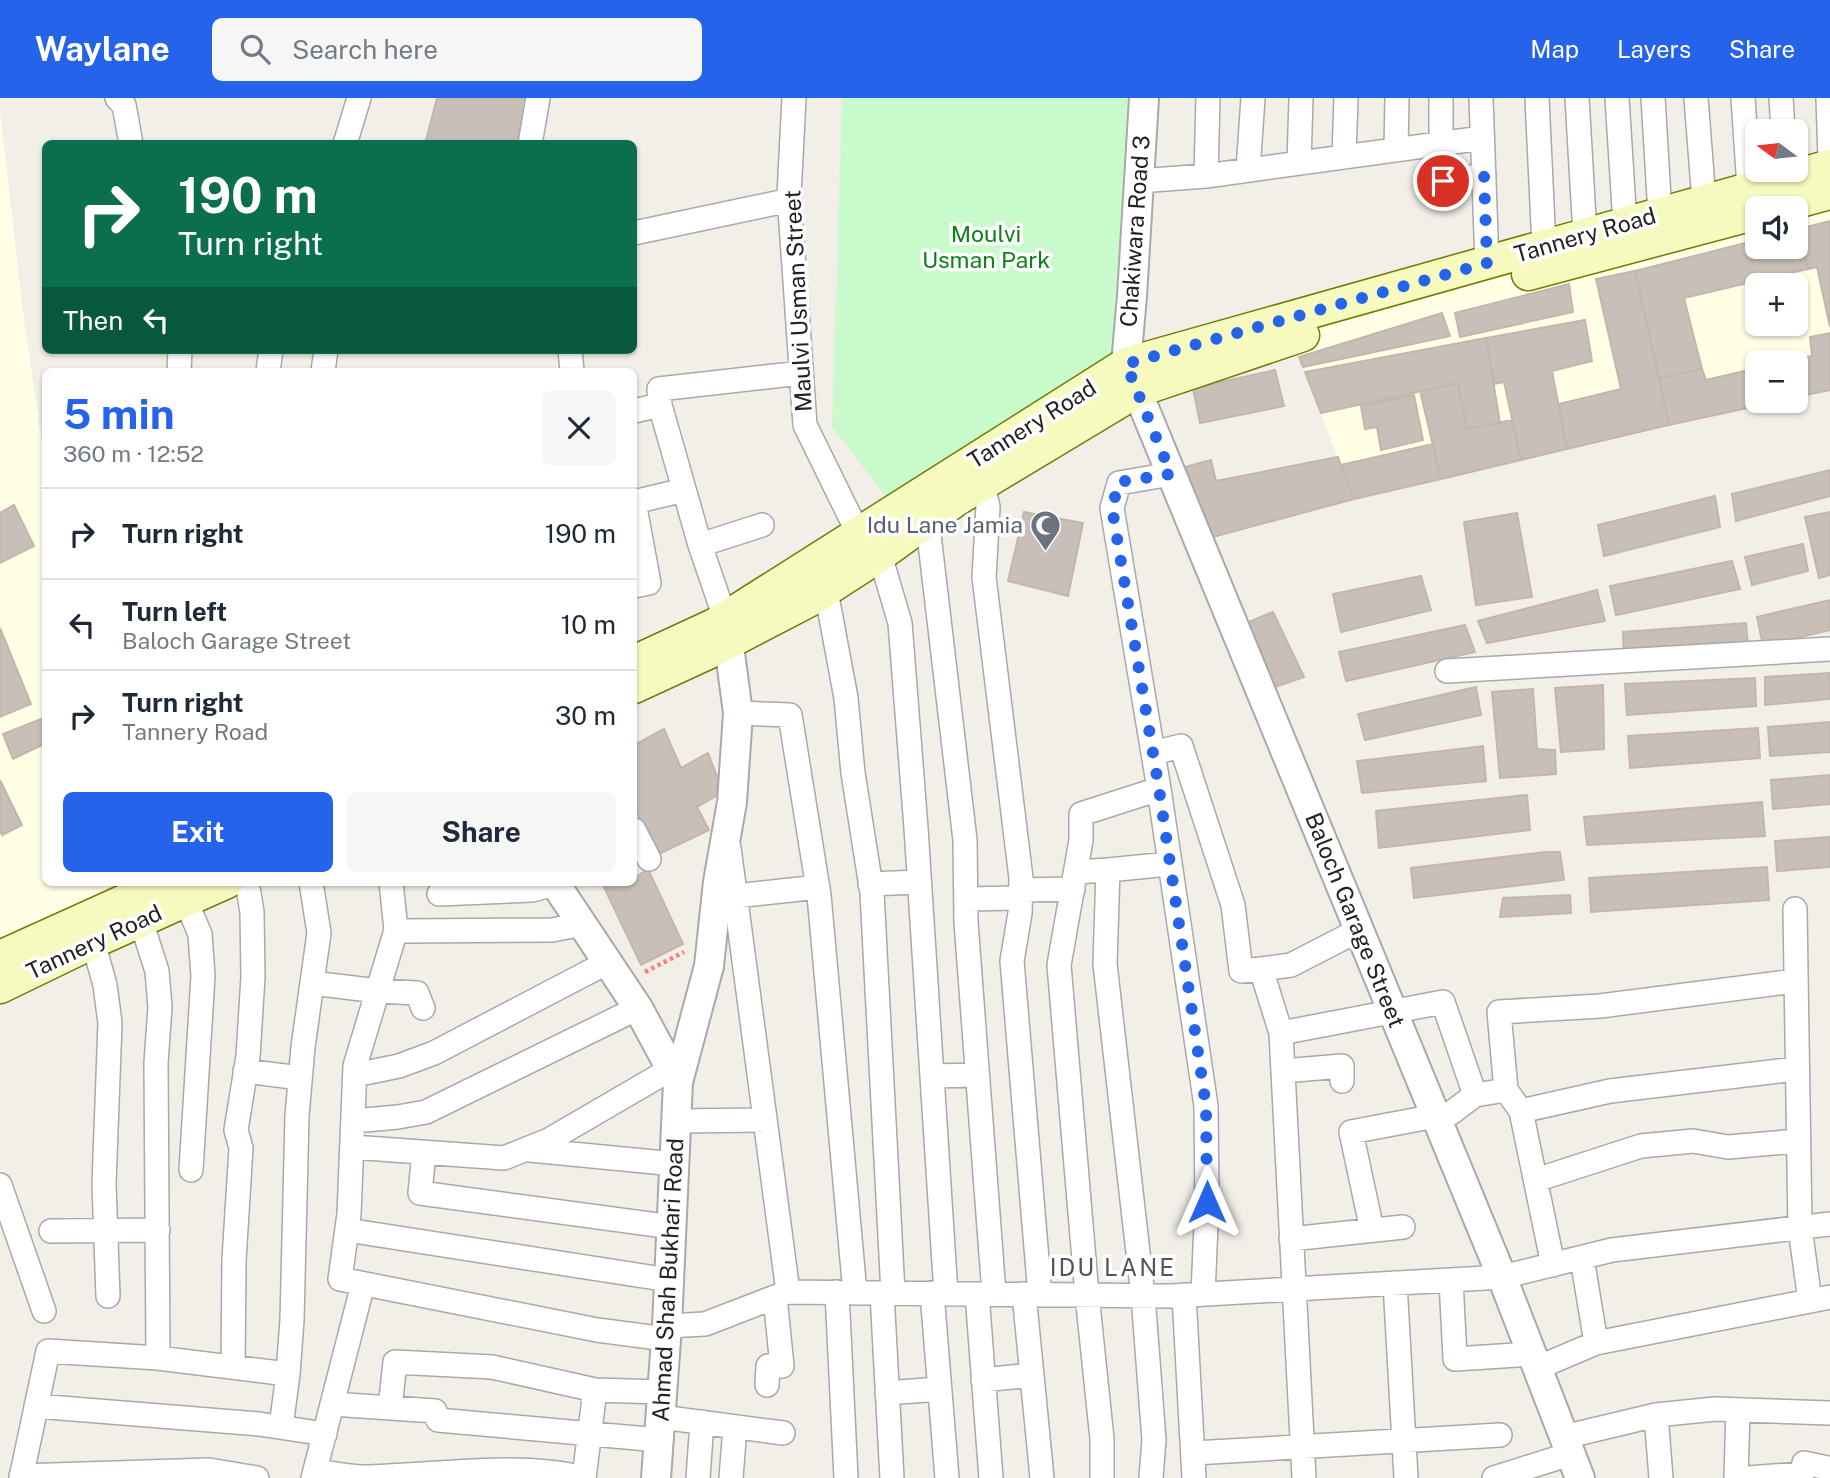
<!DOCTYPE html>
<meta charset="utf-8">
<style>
body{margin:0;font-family:"Public Sans",sans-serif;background:#f6f6f7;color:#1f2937;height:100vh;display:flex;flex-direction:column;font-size:26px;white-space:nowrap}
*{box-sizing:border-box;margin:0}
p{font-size:23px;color:#747a83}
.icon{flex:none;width:38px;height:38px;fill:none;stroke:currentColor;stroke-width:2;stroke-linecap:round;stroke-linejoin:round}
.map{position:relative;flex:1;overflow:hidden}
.side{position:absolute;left:42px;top:270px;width:595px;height:518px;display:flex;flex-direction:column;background:#fff;border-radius:10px;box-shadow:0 2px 5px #0004}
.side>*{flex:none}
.banner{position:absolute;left:42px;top:42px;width:595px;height:214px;border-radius:10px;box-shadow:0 2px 5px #0004;background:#0b6e4f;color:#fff;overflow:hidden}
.needle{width:46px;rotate:285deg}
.controls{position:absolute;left:1745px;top:21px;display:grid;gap:14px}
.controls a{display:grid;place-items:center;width:63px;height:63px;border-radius:10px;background:#fff;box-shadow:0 2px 5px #0004;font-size:35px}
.pin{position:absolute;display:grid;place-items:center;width:60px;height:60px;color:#fff;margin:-30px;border:4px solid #fff;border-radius:50%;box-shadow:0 2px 7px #0007}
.me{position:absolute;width:77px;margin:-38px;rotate:0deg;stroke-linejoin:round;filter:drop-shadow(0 0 5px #0008)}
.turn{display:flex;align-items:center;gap:24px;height:147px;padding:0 21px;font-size:32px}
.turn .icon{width:91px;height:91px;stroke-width:2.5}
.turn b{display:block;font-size:49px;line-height:60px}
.then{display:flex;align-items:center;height:66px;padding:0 21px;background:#0003;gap:14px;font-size:26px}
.round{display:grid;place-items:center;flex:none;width:74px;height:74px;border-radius:10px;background:#f6f6f7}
.summary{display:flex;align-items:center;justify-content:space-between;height:119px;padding:0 21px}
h1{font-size:42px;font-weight:700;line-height:52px;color:#2563eb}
.button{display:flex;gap:14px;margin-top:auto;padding:14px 21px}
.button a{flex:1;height:80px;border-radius:10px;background:#2563eb;color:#fff;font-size:28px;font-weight:700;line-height:80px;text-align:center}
.button a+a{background:#f6f6f7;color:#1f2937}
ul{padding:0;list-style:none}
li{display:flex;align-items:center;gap:21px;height:91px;padding:0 21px;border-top:2px solid #e0e1e3}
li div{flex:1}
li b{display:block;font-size:26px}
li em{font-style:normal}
header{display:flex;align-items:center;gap:42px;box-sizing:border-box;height:98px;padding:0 35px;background:#2563eb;color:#fff}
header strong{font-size:33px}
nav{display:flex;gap:38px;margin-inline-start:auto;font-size:24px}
.search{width:490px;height:63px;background:#f6f6f7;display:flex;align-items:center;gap:18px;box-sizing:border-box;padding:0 24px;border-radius:10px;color:#747a83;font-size:26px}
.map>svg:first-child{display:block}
.education{fill:#ffffe5;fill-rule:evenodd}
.park{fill:#c8facc}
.building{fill:#c7bfb8;stroke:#c4b6ab;stroke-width:2}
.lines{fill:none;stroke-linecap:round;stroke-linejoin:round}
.minor-casing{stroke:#a9a9a9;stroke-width:26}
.tertiary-casing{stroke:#a9a9a9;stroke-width:32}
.secondary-casing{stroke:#707d05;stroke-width:35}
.path{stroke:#fa8072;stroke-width:4.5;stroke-dasharray:3.5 3.5;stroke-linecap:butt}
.minor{stroke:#fff;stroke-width:23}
.tertiary{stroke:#fff;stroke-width:28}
.secondary{stroke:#f7fabf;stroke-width:32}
.route{stroke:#2563eb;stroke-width:12;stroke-dasharray:0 21.6}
.labels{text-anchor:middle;stroke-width:7;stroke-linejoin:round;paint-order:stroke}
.street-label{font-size:23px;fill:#222;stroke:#fff}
.park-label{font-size:23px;fill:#0c8416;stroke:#fff}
.worship-label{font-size:23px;fill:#5b616d;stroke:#fff;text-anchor:end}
.neighbourhood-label{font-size:24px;letter-spacing:2px;fill:#555;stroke:#fff}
</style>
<header>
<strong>Waylane</strong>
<div class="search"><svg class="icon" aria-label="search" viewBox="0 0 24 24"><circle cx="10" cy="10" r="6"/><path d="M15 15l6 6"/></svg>Search here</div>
<nav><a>Map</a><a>Layers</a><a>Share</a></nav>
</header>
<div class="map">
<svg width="1830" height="1380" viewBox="0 0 1830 1380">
<rect width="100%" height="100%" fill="#f2efe9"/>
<path class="education" d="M0 11 22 207 45 367 46 784H108L114 825 0 878Z
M1830 67V292L1796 299V264H1757V303H1780L1354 401 1284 222ZM1757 110H1796V149H1757ZM1757 187H1796V226H1757Z"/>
<path class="park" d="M842 0H1144L1126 266 896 411 832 329Z"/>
<path class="building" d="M437 0H527L518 46H425Z
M1830 123V229L1817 169 1808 171 1799 131Z
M1799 131 1808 171 1684 200 1702 271 1659 280 1635 173 1757 142V149H1796V132Z
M1635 173 1669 327 1567 351 1559 306 1621 291 1596 181Z
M1569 186 1573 214 1460 239 1455 215Z
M1442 215 1450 238 1303 269 1299 259Z
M1585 222 1592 263 1552 273 1567 351 1521 362 1504 284 1494 286 1486 240Z
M1830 235V292L1796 299V264H1783L1812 258 1810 239Z
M1486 240 1500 325 1467 331 1458 285 1321 315 1305 274Z
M1757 270V303H1780L1669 327 1659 280 1702 271 1706 282Z
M1275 272 1284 308 1200 325 1193 290Z
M1458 285 1467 331 1512 322 1521 362 1441 381 1420 293Z
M1414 297 1423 342 1381 352 1377 329 1365 331 1361 308Z
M1433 346 1441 381 1354 401 1341 367Z
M1338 359 1354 401 1198 443 1181 370 1211 362 1216 383Z
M1830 372V398L1736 423 1732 396Z
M1715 398 1720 429 1604 458 1598 427Z
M14 407 34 448 0 465V415Z
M1024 414 1083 425 1068 498 1008 483Z
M1830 414V477L1819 480 1805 419Z
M1517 415 1532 499 1476 507 1464 424Z
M1803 446 1808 473 1752 487 1745 459Z
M1732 463 1740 491 1616 517 1610 488Z
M1421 478 1431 512 1341 534 1333 496Z
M1597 492 1605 523 1487 545 1478 523Z
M1830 502V532L1763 548 1757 519Z
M1273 514 1304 579 1261 594 1234 530Z
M1746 525 1748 548 1624 561 1623 534Z
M1465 527 1475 554 1346 583 1339 554Z
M0 530 31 606 0 619Z
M1830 575V601L1765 607V579Z
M1755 580 1756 608 1627 617 1625 586Z
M1603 587 1604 651 1561 654 1555 590Z
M1476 589 1481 617 1365 642 1358 616Z
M1533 591 1537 651 1555 652 1556 676 1500 680 1492 594Z
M41 621 46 630V645L13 661 3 636Z
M1830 624V654L1770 658 1768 629Z
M1758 630 1760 660 1630 670 1628 638Z
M664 631 681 670 708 655 723 694 697 709 709 732 657 757 634 707V647Z
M1483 648 1486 683 1362 695 1357 663Z
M1830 677V706L1773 711 1771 682Z
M0 682 22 727 2 737 0 732Z
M1527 697 1530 732 1379 750 1376 713Z
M1762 704 1765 738 1587 747 1584 719Z
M1830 739V769L1777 773 1775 743Z
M1546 754H1560L1564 782 1414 800 1411 770Z
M1767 769 1769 802 1591 814 1589 780Z
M648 771 683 846 641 867 602 785 634 784V775L636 779Z
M1570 797 1571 815 1500 819 1503 800Z"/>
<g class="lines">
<defs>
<path id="minor" d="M117 0 124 7 131 46
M794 0 789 97 805 327 858 435
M1441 0V46
M1481 0 1487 165
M1537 0 1544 149
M1577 0 1585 137
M1617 0 1625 126
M1653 0 1660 116
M1696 0 1704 103
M1743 0 1749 90
M1781 0 1783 33
M1828 0 1830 61
M345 46 359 0
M530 46 538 0
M1396 52 1397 0
M1344 59 1346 0
M1299 65 1301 0
M1248 72 1253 0
M1206 78 1208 0
M1139 83 1206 78 1482 40
M1443 83 1484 77
M634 135 790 102
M570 252 572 273
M179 273 180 252
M268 273 271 252
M323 273 326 252
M660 307 659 291 801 275
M634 313 660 307 700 447 725 520
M1171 376 1119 385 1112 410 1159 691 1206 1008 1207 1104 1203 1196
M983 387 988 409 984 479 1021 780 1020 815 1012 863 1040 1197
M927 420 965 742 966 824 994 1196
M700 447 762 427
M880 457 900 525 916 730 946 1196
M634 488 649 485 634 404 684 392
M826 493 846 600 853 675 872 795 893 1195
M1447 573 1830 551
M738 615 790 617 819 797 855 1195
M1153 655 1181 648 1233 807 1241 873 1261 871 1281 935 1304 1380
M634 732 649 761
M729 750 788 1194
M1108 772 1169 766
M1076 774 1108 772 1105 866 1143 1198 1154 1342 1151 1380
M391 784 396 832 355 968 349 1116 340 1181 597 1232 666 1241
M870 786 919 784
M1021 792 1073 791
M439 796 532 792 555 786
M736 798 818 789
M185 801 200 836 203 878 191 1072
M966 801 1021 800
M1795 811 1800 1130 1810 1203
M141 823 157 873 160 909 156 965 158 1260
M404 833 552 832 583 826
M93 844 105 887 110 925 104 1086 108 1198
M1261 871 1291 867 1359 832
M312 885 378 893 417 895 423 910
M1281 935 1443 904 1475 997
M245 973 300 980
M1283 973 1342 968V983
M355 977 399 968 434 955 608 864
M932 978 977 977
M1521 1013 1610 993 1796 971
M353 1023 398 1019 426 1014 638 910
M677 1023 765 1022
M352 1049 504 1060 549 1042 671 971
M530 1052 675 1066
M424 1054 420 1095 672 1129
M1536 1082 1641 1048 1693 1043 1728 1049 1797 1043
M0 1087 44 1213
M347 1132 669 1182
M1372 1132 1351 1034 1451 1015 1475 997 1506 992
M51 1133 158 1132
M1291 1141 1403 1129
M1582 1160 1596 1245
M1553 1167 1521 1013 1506 992 1499 914 1600 908 1795 883
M1451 1182 1455 1261 1532 1256
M1395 1185 1406 1380
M837 1194 846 1380
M882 1195 892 1380
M932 1195 947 1380
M977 1196 991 1380
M1024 1196 1042 1380
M1184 1197 1194 1380
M667 1228 705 1226 788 1194 1172 1198 1502 1179 1612 1152 1830 1126
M233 1269 234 1162 241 1050 236 1032 248 958 253 879 252 814 247 784
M1537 1270 1596 1245 1830 1199
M288 1276 292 1222 297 1018 303 949 319 835 311 784
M983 1282 1032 1277
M767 1287 768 1268H782L775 1199
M887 1295 939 1291
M332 1306 435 1313 438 1322 659 1342
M36 1308 259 1326 325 1336
M390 1310 395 1264 492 1269 595 1292 662 1294
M1656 1317 1661 1380
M661 1319 783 1335
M1564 1339 1656 1317 1715 1311 1830 1315
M1194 1355 1500 1337
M315 1373C331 1375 348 1379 363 1379 430 1378 519 1363 583 1380
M21 1378 209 1372 257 1380
M21 1380 48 1253 158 1260 288 1276 281 1329
M313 1380 363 1186
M584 1380 595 1292
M698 1380 702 1324
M731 1380 735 1329
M1102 1380V1341L1087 1197 1059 867 1081 742V716L1159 691
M1494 1380 1570 1356
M1736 1380 1738 1312
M1748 1380 1802 1376 1804 1365 1828 1370 1829 1380"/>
<path id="tertiary" d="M1144 0 1132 198 1126 266 1502 1179 1580 1380
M554 784 638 910 678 984 667 1228 656 1380
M678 984 709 868 718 784 732 704 738 615 726 525"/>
<path id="secondary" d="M1774 110 1830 95
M1528 176 1757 115
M634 564 714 527 1126 266 1830 68
M634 589 712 553 812 501 880 457 956 402 1137 293 1303 237
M0 859 166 784
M0 889 93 844 227 784"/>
</defs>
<use href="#minor" class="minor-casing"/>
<use href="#tertiary" class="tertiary-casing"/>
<use href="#secondary" class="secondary-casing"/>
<path class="path" d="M645 874 684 854"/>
<use href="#minor" class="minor"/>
<use href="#tertiary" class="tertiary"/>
<use href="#secondary" class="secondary"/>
</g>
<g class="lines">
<path class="route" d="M1207 1104 1206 1008 1159 691 1112 410 1119 384 1171 376 1126 266 1487 165 1484 77 1443 83"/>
</g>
<defs>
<symbol id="mosque-pin" viewBox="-11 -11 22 30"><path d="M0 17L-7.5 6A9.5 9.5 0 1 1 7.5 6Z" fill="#6b7280" stroke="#fff"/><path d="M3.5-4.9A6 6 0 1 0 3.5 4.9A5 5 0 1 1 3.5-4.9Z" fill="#fff"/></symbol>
</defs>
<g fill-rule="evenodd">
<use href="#mosque-pin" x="1028" y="410" width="35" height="47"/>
</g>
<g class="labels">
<g class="street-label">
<text transform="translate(1135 133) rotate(-86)" y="8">Chakiwara Road 3</text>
<text transform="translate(1585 137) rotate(-16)" y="8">Tannery Road</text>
<text transform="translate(798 203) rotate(-93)" y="8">Maulvi Usman Street</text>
<text transform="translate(1032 326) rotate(-32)" y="8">Tannery Road</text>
<text transform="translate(1355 822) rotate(68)" y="8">Baloch Garage Street</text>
<text transform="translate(94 844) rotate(-25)" y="8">Tannery Road</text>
<text transform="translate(668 1182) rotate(-87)" y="8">Ahmad Shah Bukhari Road</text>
</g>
<g class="park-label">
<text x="986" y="144">Moulvi<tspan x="986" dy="26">Usman Park</tspan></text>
</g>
<g class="worship-label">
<text x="1023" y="435">Idu Lane Jamia</text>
</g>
<g class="neighbourhood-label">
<text x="1113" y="1178">IDU LANE</text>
</g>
</g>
</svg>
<div class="controls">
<a><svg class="needle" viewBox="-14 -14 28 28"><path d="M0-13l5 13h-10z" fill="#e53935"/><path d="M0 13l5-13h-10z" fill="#747a83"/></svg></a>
<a><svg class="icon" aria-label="sound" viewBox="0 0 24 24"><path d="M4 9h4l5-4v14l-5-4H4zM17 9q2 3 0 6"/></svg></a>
<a>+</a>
<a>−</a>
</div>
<div class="pin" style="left:1443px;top:83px;background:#d93025"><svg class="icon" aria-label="arrive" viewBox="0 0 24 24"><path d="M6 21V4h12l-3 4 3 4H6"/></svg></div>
<svg class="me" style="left:1207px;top:1104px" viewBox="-20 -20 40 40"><path d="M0-17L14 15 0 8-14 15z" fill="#2563eb" stroke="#fff" stroke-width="4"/></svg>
<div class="banner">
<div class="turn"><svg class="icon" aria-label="right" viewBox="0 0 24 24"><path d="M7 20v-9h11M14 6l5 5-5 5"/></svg><div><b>190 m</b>Turn right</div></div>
<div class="then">Then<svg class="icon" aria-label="left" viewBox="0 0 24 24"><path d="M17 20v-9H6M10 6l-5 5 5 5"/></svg></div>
</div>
<section class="side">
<div class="summary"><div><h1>5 min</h1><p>360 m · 12:52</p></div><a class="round"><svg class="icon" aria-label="close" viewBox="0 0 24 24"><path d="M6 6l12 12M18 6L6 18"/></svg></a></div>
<ul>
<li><svg class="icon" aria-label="right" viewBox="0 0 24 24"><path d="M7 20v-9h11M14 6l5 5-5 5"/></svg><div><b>Turn right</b></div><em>190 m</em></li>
<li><svg class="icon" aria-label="left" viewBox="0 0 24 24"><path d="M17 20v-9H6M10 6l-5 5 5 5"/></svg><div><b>Turn left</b><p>Baloch Garage Street</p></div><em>10 m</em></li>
<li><svg class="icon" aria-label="right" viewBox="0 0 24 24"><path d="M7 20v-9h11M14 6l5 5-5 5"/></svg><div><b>Turn right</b><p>Tannery Road</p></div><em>30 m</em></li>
</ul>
<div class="button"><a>Exit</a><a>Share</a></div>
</section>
</div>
